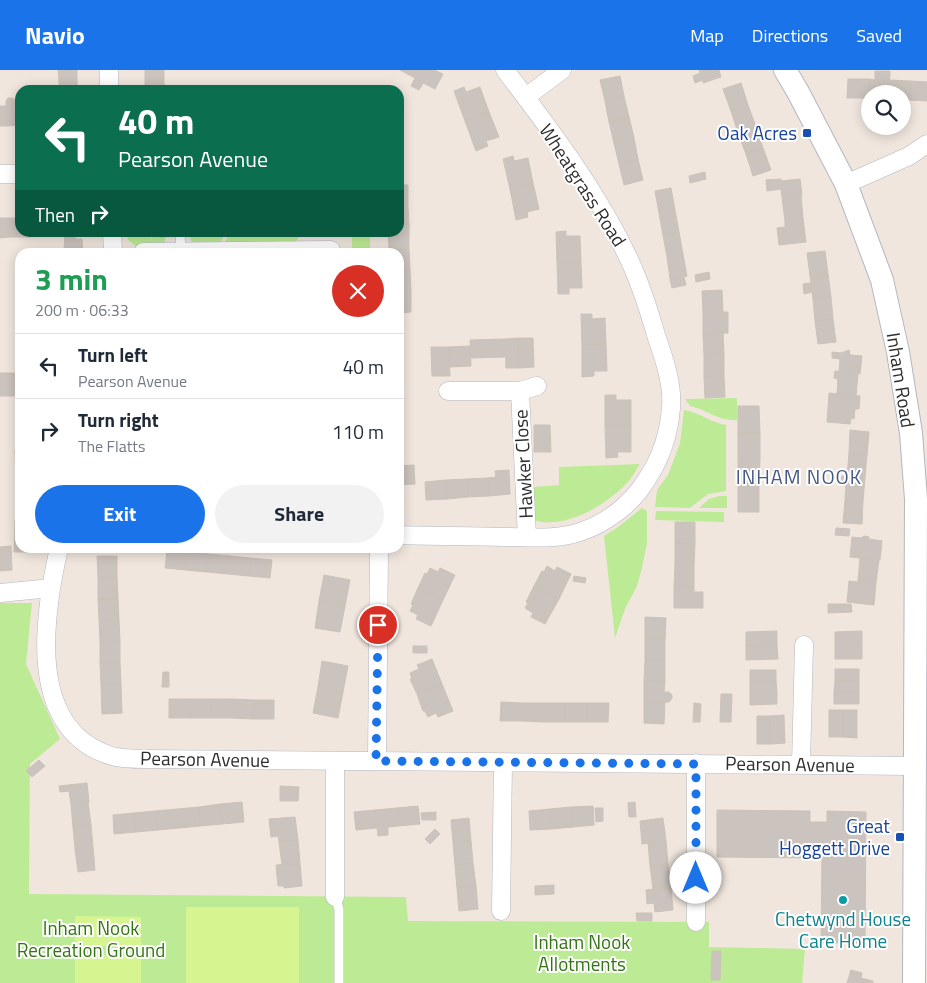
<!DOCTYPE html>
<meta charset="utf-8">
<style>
body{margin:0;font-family:"Titillium Web",sans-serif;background:#f2f2f3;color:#1f2937;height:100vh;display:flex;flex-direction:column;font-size:19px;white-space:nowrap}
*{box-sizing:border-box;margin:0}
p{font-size:16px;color:#747a83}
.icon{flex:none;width:28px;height:28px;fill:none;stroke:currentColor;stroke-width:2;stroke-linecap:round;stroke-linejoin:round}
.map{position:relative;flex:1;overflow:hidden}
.details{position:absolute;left:15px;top:178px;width:389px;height:305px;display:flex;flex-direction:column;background:#fff;border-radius:15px;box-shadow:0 2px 12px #0003}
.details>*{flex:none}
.hud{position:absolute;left:15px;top:15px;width:389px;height:152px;border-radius:15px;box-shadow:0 2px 12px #0003;background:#0b6e4f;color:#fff;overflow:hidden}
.buttons{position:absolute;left:861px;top:15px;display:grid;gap:10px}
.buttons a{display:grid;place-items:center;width:50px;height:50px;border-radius:50%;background:#fff;box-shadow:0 2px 12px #0003;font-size:25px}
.pin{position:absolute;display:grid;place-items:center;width:42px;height:42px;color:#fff;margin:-21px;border:2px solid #fff;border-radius:50%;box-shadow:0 1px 5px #0007}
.me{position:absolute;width:55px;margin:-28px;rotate:0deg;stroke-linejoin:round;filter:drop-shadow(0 0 4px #0008)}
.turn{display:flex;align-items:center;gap:18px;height:105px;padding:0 20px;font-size:22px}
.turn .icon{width:65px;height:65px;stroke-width:2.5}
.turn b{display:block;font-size:35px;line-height:42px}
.then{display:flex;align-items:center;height:48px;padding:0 20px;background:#0003;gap:10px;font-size:19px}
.round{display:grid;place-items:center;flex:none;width:52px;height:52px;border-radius:26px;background:#f2f2f3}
.overview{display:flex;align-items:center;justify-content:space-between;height:85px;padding:0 20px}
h1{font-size:30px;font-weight:700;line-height:38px;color:#1e9e55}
.cta{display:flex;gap:10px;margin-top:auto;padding:10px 20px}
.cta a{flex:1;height:58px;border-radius:30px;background:#1a73e8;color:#fff;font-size:20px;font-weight:700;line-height:58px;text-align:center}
.cta a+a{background:#f2f2f3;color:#1f2937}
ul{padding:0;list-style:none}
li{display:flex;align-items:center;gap:15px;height:65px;padding:0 20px;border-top:1px solid #e0e1e3}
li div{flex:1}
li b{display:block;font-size:19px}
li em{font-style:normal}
header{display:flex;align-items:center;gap:30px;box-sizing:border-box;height:70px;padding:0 25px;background:#1a73e8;color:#fff}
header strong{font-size:24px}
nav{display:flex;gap:28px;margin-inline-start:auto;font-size:18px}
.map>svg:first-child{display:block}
.green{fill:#bdeb95}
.pitch{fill:#d6f490}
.building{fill:#cbc3bd;stroke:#ccc2b7}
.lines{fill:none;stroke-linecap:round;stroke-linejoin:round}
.service-casing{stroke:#b2b7c2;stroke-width:10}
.minor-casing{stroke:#b2b7c2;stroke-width:19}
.tertiary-casing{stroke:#b2b7c2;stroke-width:24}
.service{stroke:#fff;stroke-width:9}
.minor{stroke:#fff;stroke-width:18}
.tertiary{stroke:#fff;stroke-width:22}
.route{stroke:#1a73e8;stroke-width:9;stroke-dasharray:0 16.2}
.transit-dot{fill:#1a4fb4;stroke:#fff;stroke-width:2}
.culture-dot{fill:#0f9aa8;stroke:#fff;stroke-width:2}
.labels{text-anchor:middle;stroke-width:4;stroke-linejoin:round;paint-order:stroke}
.transit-label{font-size:19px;fill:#164399;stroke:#fff;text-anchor:end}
.street-label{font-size:19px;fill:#2d2d2d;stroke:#fff}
.culture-label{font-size:19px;fill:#0d838f;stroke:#fff}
.park-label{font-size:19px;fill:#337413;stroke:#fff}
.neighbourhood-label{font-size:20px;letter-spacing:1px;fill:#475983;stroke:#fff}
</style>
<header>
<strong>Navio</strong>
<nav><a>Map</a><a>Directions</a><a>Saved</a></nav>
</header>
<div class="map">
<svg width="927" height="913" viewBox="0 0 927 913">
<rect width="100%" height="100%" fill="#f0e6de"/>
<path class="green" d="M355 162 366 163 370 167V182H352V165Z
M127 163H151V168L165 167V173L136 176 128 170Z
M204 163H225L220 174 192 173 190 167 204 166Z
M230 163H303L295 172 224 174Z
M737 328V350C717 351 708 340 690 336L685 329Z
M684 340C699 342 711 353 726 355V421L708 424 690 438 655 437 657 420 668 405 680 373Z
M640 394C636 400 632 408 627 413 605 436 565 460 533 450L530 421 534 417 559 415V397Z
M719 426H727V438H699L709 429Z
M642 438 647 441V473L642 498 637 516 625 539 615 568 604 466 618 457Z
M656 441 724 442V452L655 450Z
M0 533H32L26 594 60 669 30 694 29 824 406 827 408 851 709 852V877L805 879 802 913H0Z"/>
<path class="pitch" d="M186 837H299V913H186Z
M75 846 141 847V876H75Z
M75 885H141V913H75Z"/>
<path class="building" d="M58 0H77V12H59Z
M145 0H164V13H145Z
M400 0H419L415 8Z
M419 0H434L443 4 435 19 423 13 419 20 411 16Z
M699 0H719L721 7 703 13V10L695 13 693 6 700 3Z
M875 1H890L889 24H870V28H868L869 9 875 10Z
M620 6 624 26 605 31 600 10Z
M848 9H869L868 28H847Z
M889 10 911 11 909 30H902V24H889Z
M911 11 927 12V31L909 30Z
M59 12H77L78 20H53V16H59Z
M145 13H164V20H145Z
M741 13 748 35 731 41 723 19Z
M464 17 466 22 480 17 489 42 465 51 454 21Z
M624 26 629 47 609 52 605 31Z
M8 28H12L15 30V36H20V55L7 56 6 31Z
M748 35 756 57 738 63 731 41Z
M0 36H6L7 56H0Z
M489 42 499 67 486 71 488 76 476 81 465 51Z
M629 47 634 68 614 73 609 52Z
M756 57 763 78 746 84 738 63Z
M634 68 638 89 619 94 614 73Z
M763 78 771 100 753 106 746 84Z
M513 86 514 91 528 88 533 113 510 119 503 89Z
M638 89 643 110 624 115 619 94Z
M705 102 706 109 690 113 689 106Z
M781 109V111L800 109 802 125 782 127 781 119 767 121 766 110Z
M533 113 539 139 527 142 528 147 516 150 510 119Z
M399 115H408V136H399Z
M671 118 675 140 659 143 655 121Z
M801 125 803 148 785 151 782 127Z
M399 136H408L409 157H399Z
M675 140 679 162 663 165 659 143Z
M0 148H9L10 167 0 168Z
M9 148H20V162H31V167H10Z
M803 148 806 172 779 175 777 158 785 157V151Z
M399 157H409V179H389L388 162H399Z
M566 161V166H580L581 192H557L556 162Z
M65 162H75L76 169H82L83 182H64Z
M152 162H166V167H152Z
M189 162H204V165L190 166Z
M679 162 683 184 667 187 663 165Z
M389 179H409L410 200H399V182H389Z
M825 181 828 204 810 206 807 183Z
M683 184 687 206 670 209 667 187Z
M557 192H581L582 218H569V224H558Z
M399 200H410L411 221 399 222Z
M709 202 710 209 696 212 695 205Z
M828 204 831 227 813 229 812 222 804 224 803 214 811 213 810 206Z
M684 207 686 215 672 218 670 209Z
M722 220 723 242H703L702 221Z
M411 221V242L399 243V222Z
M831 227 833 249 815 251 813 229Z
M703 242H728V263L703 264Z
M581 244H592V249L605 248 606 274 582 275Z
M833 249 836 272 818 274 815 251Z
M723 263 724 284 704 285 703 264Z
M518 268H533L534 297 519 298Z
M518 268 519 298H506L505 269Z
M505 269V287L471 288 470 270Z
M606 274 607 301H594V306L582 307V275Z
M470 276 471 296 450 297 449 277Z
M431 277H449L450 306H432Z
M849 280 850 285 862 286 860 304 839 302 840 289 832 288V282L841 283Z
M724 284V306H704V285Z
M835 301 858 304 856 326 837 324 838 309 834 308Z
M0 303H20V326H0Z
M704 306H724L725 327 705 328Z
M829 323 860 326 859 339H855L854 349 851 348 850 354 827 352Z
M605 325H616V330H631V356H605Z
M738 336H759L760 363H738Z
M534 355H550L551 382H534Z
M605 356H631V382H617L618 387 606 388Z
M850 360 869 362 867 385 849 383Z
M738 363H760V389H738Z
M15 380H20V441H17Z
M849 383 867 385 865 408 847 407Z
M738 389H760L759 416H738Z
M414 395 415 414 399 415V396Z
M509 400 510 424 489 426 488 408 496 407 495 401Z
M842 406 865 408 863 431 845 430 846 413 841 412Z
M488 408 489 426 468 427 467 409Z
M467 409 468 427 447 429 446 410Z
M446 410 447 429 426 430 425 412Z
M738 416H759V442H738Z
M845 430 863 431 862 454 843 453Z
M15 450H20V478H30V482H14Z
M675 452H695V474L675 473Z
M836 458 850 459 849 466 835 465Z
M864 466 869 467V469L882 471 880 490 850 487 852 467 861 468Z
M675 473 695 474 694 495H675Z
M11 476 12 500 0 501V477Z
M114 478H160V481L114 482Z
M167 480 188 482 186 500 165 498Z
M188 482 209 484 207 502 186 500Z
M209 484 230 486 228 504 207 502Z
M97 486H117V507L98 508Z
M230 486 251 488 249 506 228 504Z
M251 488 272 490 270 508 249 506Z
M860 488 879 490 876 512 858 510Z
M675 495H694V517L674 516Z
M547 496 555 501 557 497 571 504 559 529 534 516 542 501 544 502Z
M430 498 438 502 440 498 455 505 443 530 418 518 425 503 427 504Z
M324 505 350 510 345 536 319 531Z
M574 506 586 508 585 513 573 511Z
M117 507 118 528 98 529V508Z
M858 510 876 512 874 535 847 532 849 511 858 512Z
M534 516 559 529 545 554 531 547 533 543 525 538 528 533 526 532Z
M674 516 694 517V522H703V538H674Z
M418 518 443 530 431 556 416 549 418 545 410 541 413 535 411 534Z
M118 528 119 550H99L98 529Z
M319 531 345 536 340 562 315 558Z
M828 534H851L852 542 828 543Z
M645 547 666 548 665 569 645 568Z
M99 550H119L120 571 100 572Z
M777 561V575L746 576V562Z
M862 561V575H835V562Z
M645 568 665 569V590H645Z
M120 571V592L100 593V572Z
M777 575 778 589 746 590V576Z
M835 575H862V589H835Z
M413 576H427V583H413Z
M432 589 442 614 417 624 410 609H412L410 603 419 599 417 595Z
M645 590H665V611H644Z
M322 591 348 596 343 622 318 617Z
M120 592 121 614H101L100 593Z
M835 599H859V611H835Z
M750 600H776V611L750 612Z
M163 602H169V617H162Z
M644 611H665L664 622H669L672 625V628L669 632H644Z
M776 611 777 623H750V612Z
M835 611H859V622H834Z
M101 614H121L122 643 102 644Z
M442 614 453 641 438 647 436 643 428 647 425 641H423L417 624Z
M318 617 343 622 338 648 313 643Z
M834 622H859V634H834Z
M750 623H777V634L750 635Z
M721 624H732L731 652H720Z
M169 629H190V648H169Z
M190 629H211V648H190Z
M211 629H232V648H211Z
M232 629 254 630 253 649 232 648Z
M254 630H274V649H253Z
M501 632 522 633V651H500Z
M644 632H665L664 654 644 653Z
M522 633H544V652L522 651Z
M544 633H565V652H544Z
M565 633H587V652H565Z
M587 633H609L608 652H587Z
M694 633 701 634 700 652H693Z
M829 640H843V667H829Z
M843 640H857V668L843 667Z
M784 645 785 673 771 674 770 646Z
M757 646H770L771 674H757Z
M39 690 45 696 32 707 26 701Z
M87 713 89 732 71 734 69 721 60 722 59 716Z
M280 716 299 717 298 731H280Z
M88 732 91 755 73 757 71 734Z
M242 732 244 752 222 754 220 734Z
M635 732 636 747H629L628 733Z
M220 734 222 754 200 756 199 737Z
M418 736 420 754 398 756 397 738Z
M593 736 594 755 573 757 571 737Z
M199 737 200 756 179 758 177 739Z
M571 737 573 757 551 759 550 739Z
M397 738 398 756 388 757V765L378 766 375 740Z
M595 738H603V751L596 752Z
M177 739 179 758 158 760 155 741Z
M550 739 551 759 530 760 529 741Z
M375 740 377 758 356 760 354 742Z
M717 740 810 741V752H827V741L866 742 865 873H821L822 788 717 787Z
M155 741 158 760 136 762 134 743Z
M436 742V750H422L421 743Z
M134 743 136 762 114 764 113 745Z
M295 747 298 770 279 772 278 766 271 767 269 749Z
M469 748 471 771 453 772 451 750Z
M663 748 666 771 642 774 640 751Z
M91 755 93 777 75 779 73 757Z
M435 759 440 764 430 774 425 769Z
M298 770 300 793 282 795 279 772Z
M471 771 473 793 455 795 453 772Z
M666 771 668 794 650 796 648 773Z
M93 777 95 800 78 802 75 779Z
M300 793 302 816 284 818V816H278L276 795Z
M473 793 476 816 457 818 455 795Z
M668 794 671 817 653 819 650 796Z
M554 815V824L535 825V816Z
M476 816 478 839 459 841 457 818Z
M671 817 673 840 655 842 654 833 647 834 646 820Z
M636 843H652V851H637Z
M712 881H721L720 910H711Z
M851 900 862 903 861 908 873 911V913H847Z"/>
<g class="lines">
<defs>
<path id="service" d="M180 162 181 182
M335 827 339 839V913"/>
<path id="minor" d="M109 0V20
M526 27 562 0
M0 104H20
M846 114 909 86 927 74
M112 162 113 182
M143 182 331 180
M448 321H520L537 316
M520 321 527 467
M399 465C434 466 469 466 505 467 529 467 557 470 580 462 607 453 632 434 647 409 661 388 669 364 671 338 673 314 664 288 656 265 648 237 639 209 626 183 594 117 549 58 505 0
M59 478C44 544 25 660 112 686 123 689 135 689 146 689L914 696
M0 523 51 518
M377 691 379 478
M801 695 804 575
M335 827V691
M501 841 503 692
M696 852V693"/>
<path id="tertiary" d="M785 0 798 22 846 114 882 210 898 282 911 363 916 429 914 913"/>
</defs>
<use href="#service" class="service-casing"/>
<use href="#minor" class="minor-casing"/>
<use href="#tertiary" class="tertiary-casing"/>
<use href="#service" class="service"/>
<use href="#minor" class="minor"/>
<use href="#tertiary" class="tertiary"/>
</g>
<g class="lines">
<path class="route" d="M378 555 376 691 696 694V808"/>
</g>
<g class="transit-dot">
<rect x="802" y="58" width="10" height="10" rx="2.5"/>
<rect x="895" y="762" width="10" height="10" rx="2.5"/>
</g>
<circle class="culture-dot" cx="843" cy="830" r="5"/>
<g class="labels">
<g class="transit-label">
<text x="797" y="70">Oak Acres</text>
<text x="890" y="763">Great<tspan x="890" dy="22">Hoggett Drive</tspan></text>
</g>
<g class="street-label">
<text transform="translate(583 115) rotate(57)" y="7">Wheatgrass Road</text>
<text transform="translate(901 310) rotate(81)" y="7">Inham Road</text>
<text transform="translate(523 394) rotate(-93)" y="7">Hawker Close</text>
<text transform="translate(205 689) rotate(1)" y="7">Pearson Avenue</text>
<text transform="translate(790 694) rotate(1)" y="7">Pearson Avenue</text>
</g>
<g class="culture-label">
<text x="843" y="856">Chetwynd House<tspan x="843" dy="22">Care Home</tspan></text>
</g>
<g class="park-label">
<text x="91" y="865">Inham Nook<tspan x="91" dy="22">Recreation Ground</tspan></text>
<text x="582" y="879">Inham Nook<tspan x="582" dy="22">Allotments</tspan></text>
</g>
<g class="neighbourhood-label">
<text x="799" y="414">INHAM NOOK</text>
</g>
</g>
</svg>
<div class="buttons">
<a><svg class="icon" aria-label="search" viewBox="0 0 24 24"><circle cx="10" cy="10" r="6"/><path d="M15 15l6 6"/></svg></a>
</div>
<div class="pin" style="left:378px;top:555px;background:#d93025"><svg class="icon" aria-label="arrive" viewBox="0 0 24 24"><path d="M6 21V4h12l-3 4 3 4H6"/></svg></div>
<svg class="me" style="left:696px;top:808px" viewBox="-20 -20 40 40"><circle r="19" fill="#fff"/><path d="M0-13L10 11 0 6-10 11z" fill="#1a73e8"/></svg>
<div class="hud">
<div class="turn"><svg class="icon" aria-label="left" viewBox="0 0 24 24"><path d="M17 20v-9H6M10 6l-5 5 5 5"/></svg><div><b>40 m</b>Pearson Avenue</div></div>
<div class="then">Then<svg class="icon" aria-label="right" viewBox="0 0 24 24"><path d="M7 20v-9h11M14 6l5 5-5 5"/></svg></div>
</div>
<section class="details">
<div class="overview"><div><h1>3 min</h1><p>200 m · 06:33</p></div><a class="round" style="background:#d93025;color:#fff"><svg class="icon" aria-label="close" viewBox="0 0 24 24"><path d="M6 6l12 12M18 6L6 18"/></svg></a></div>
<ul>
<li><svg class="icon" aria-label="left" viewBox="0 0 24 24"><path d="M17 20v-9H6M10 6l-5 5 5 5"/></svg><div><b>Turn left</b><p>Pearson Avenue</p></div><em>40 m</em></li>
<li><svg class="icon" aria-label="right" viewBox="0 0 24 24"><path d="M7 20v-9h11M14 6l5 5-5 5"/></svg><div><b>Turn right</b><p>The Flatts</p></div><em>110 m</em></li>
</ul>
<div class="cta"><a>Exit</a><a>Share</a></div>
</section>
</div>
